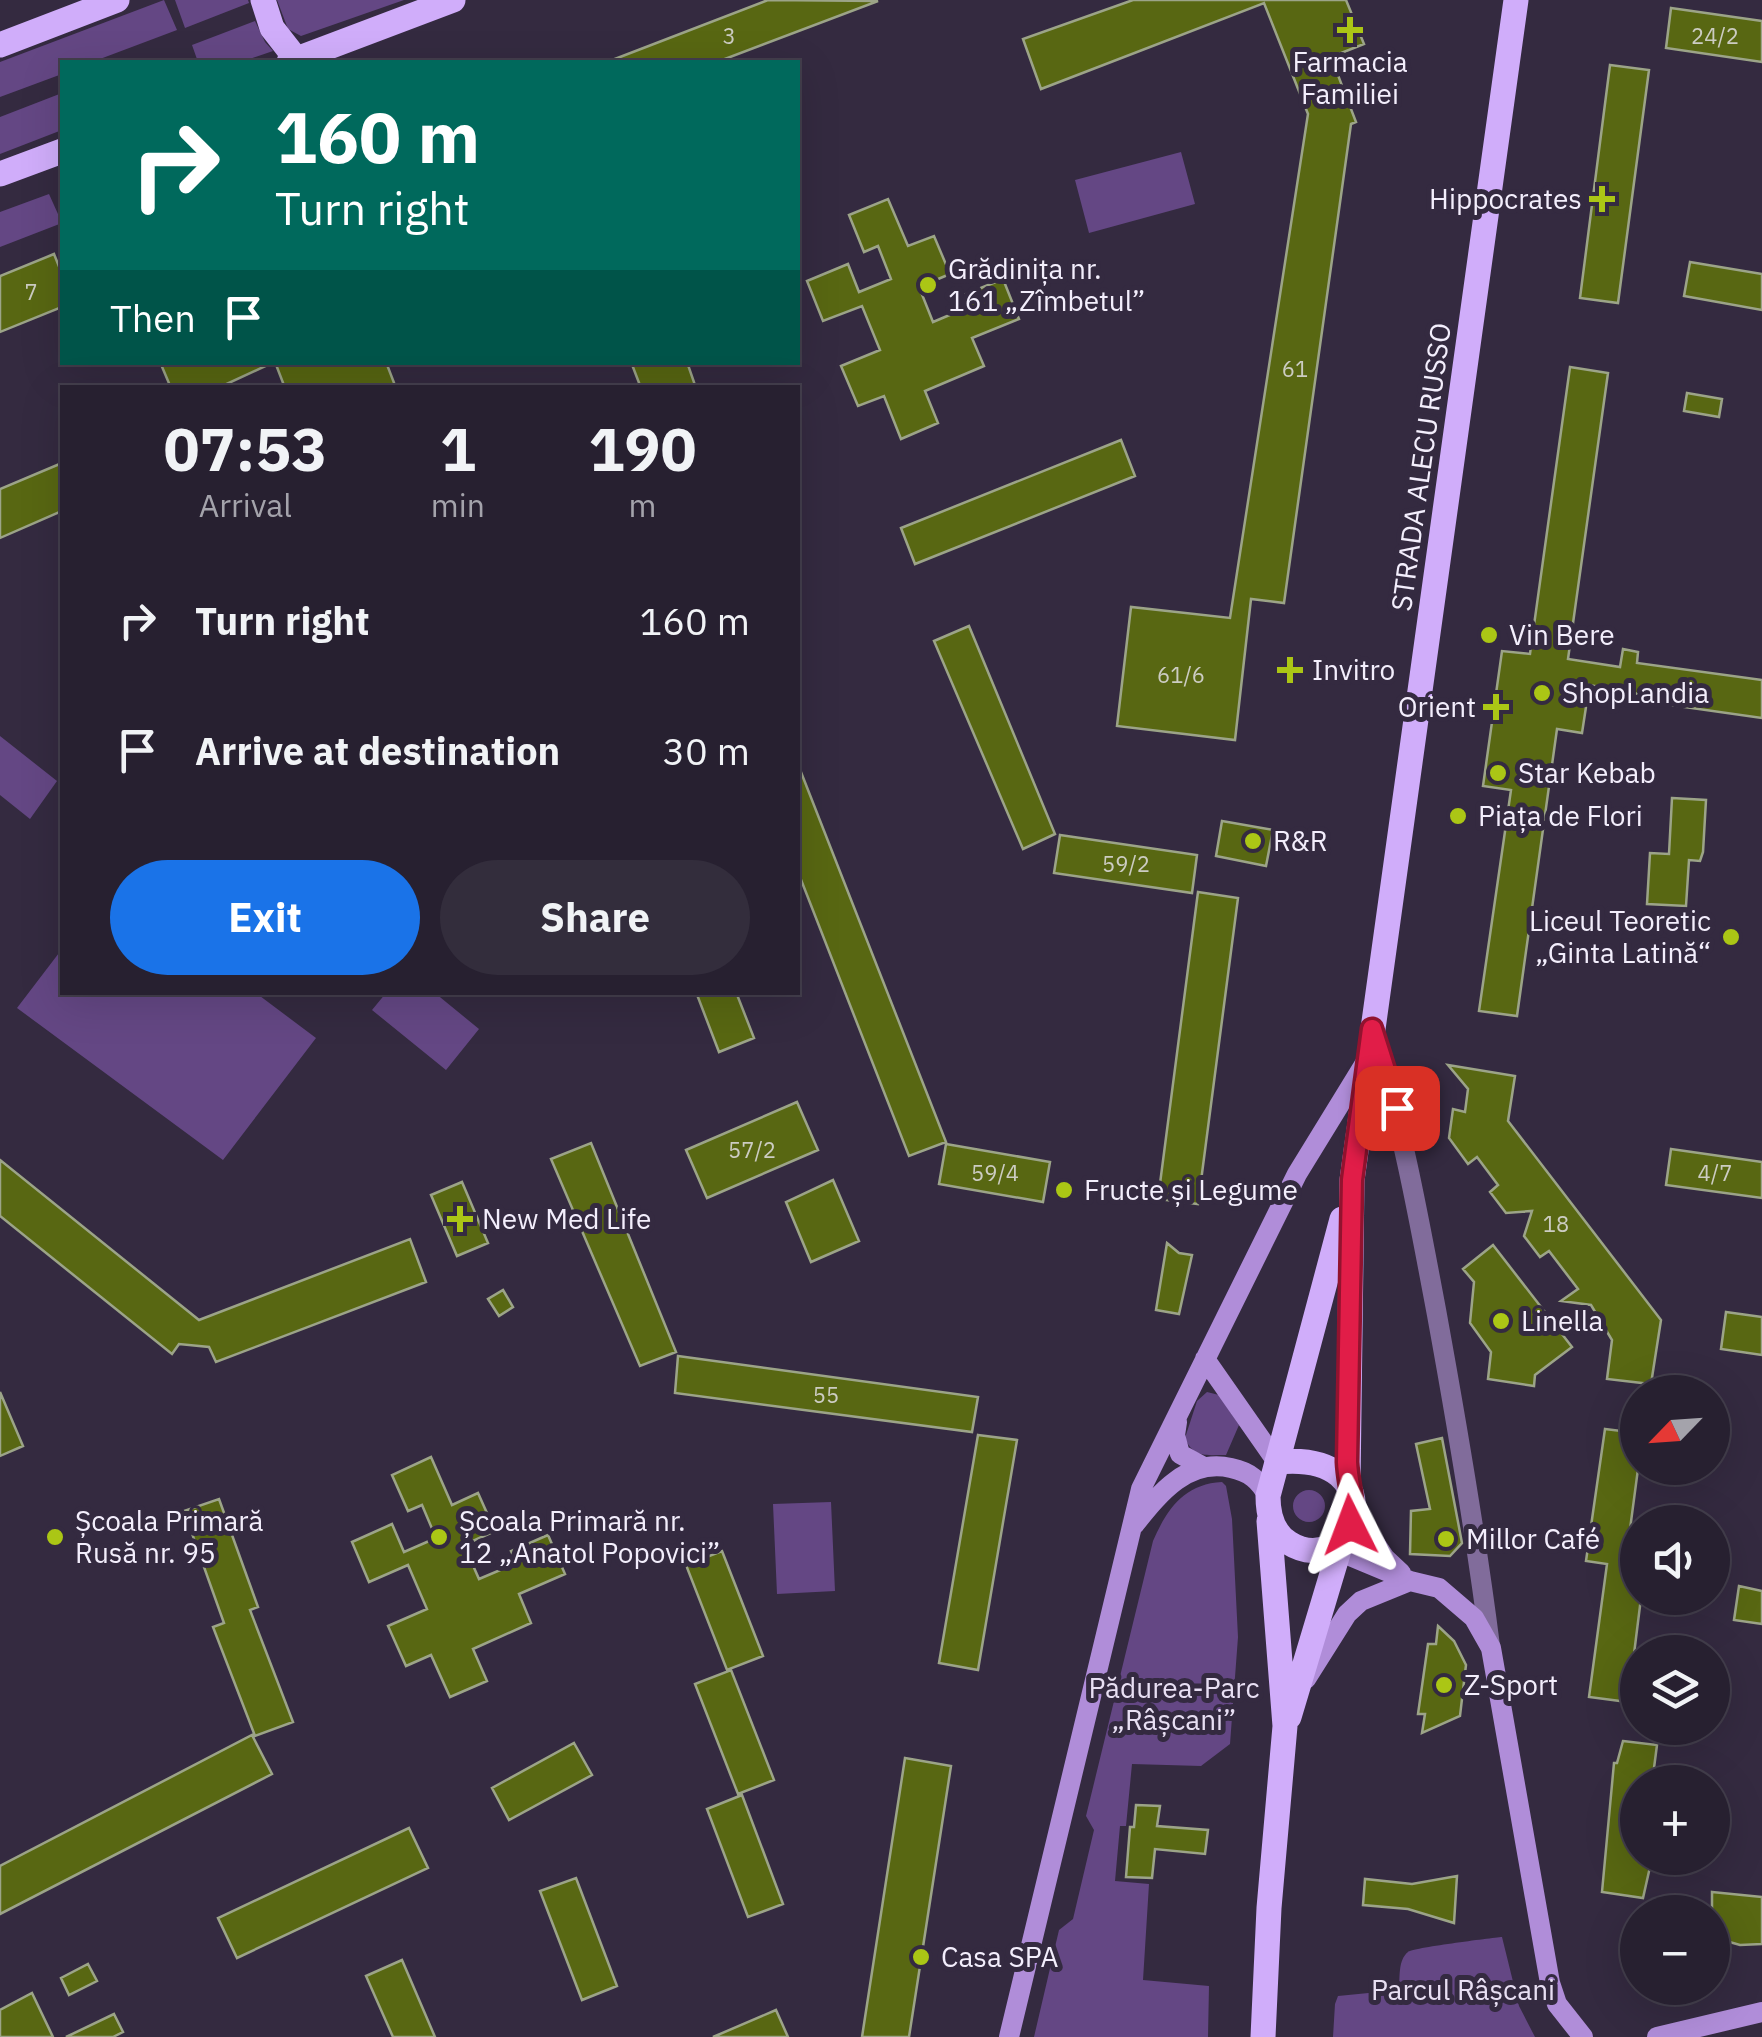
<!DOCTYPE html>
<meta charset="utf-8">
<style>
body{margin:0;font-family:"IBM Plex Sans",sans-serif;background:#332d3c;color:#f1f3f6;height:100vh;display:flex;flex-direction:column;font-size:38px;white-space:nowrap}
*{box-sizing:border-box;margin:0}
p{font-size:32px;color:#a4a3ab}
.icon{flex:none;width:55px;height:55px;fill:none;stroke:currentColor;stroke-width:2;stroke-linecap:round;stroke-linejoin:round}
.map{position:relative;flex:1;overflow:hidden}
.drawer{position:absolute;left:60px;top:385px;width:740px;height:610px;display:flex;flex-direction:column;background:#272030;border-radius:0px;box-shadow:0 10px 40px #0002,0 0 0 2px #433e4c}
.drawer>*{flex:none}
.hud{position:absolute;left:60px;top:60px;width:740px;height:305px;border-radius:0px;box-shadow:0 10px 40px #0002,0 0 0 2px #433e4c;background:#00695c;color:#fff;overflow:hidden}
.needle{width:65px;rotate:245deg}
.controls{position:absolute;left:1620px;top:1375px;display:grid;gap:20px}
.controls a{display:grid;place-items:center;width:110px;height:110px;border-radius:50%;background:#272030;box-shadow:0 10px 40px #0002,0 0 0 2px #433e4c;font-size:50px}
.pin{position:absolute;display:grid;place-items:center;width:85px;height:85px;color:#fff;margin:-42px;border-radius:20px;box-shadow:0 5px 15px #0006}
.me{position:absolute;width:110px;margin:-55px;rotate:357deg;stroke-linejoin:round;filter:drop-shadow(0 0 8px #0008)}
.turn{display:flex;align-items:center;gap:35px;height:210px;padding:0 50px;font-size:45px}
.turn .icon{width:130px;height:130px;stroke-width:2.5}
.turn b{display:block;font-size:70px;line-height:85px}
.then{display:flex;align-items:center;height:95px;padding:0 50px;background:#0003;gap:20px;font-size:38px}
.eta{display:flex;justify-content:space-evenly;align-items:center;height:170px;text-align:center}
.eta b{font-size:60px;font-weight:700;line-height:70px}
.action{display:flex;gap:20px;margin-top:auto;padding:20px 50px}
.action a{flex:1;height:115px;border-radius:60px;background:#1a73e8;color:#fff;font-size:40px;font-weight:700;line-height:115px;text-align:center}
.action a+a{background:#332d3c;color:#f1f3f6}
ul{padding:0;list-style:none}
li{display:flex;align-items:center;gap:30px;height:130px;padding:0 50px}
li div{flex:1}
li b{display:block;font-size:38px}
li em{font-style:normal}
.map>svg:first-child{display:block}
.green{fill:#644784}
.building{fill:#586712;stroke:#9ca488;stroke-width:2.5}
.lines{fill:none;stroke-linecap:round;stroke-linejoin:round}
.minor{stroke:#816c9b;stroke-width:20}
.secondary{stroke:#b08dd9;stroke-width:20}
.primary{stroke:#d0adfa;stroke-width:25}
.route-casing{stroke:#92132f;stroke-width:25}
.route{stroke:#e11d48;stroke-width:18}
.poi-dot{fill:#abc615;stroke:#342a40;stroke-width:4}
.labels{text-anchor:middle;stroke-width:10;stroke-linejoin:round;paint-order:stroke}
.number-label{font-size:22px;fill:#ccccc2}
.poi-label{font-size:28px;fill:#f3eefc;stroke:#342a40;text-anchor:start}
.street-label{font-size:28px;fill:#f3eefc;stroke:#342a40}
.park-label{font-size:28px;fill:#e8dff3;stroke:#342a40}
</style>
<div class="map">
<svg width="1762" height="2037" viewBox="0 0 1762 2037">
<rect width="100%" height="100%" fill="#342a40"/>
<path class="green" d="M164 0 177 30 92 62H62V74L0 97V62Z
M175 0H248L249 3 185 28Z
M277 0H404L301 36 288 29Z
M255 21 265 42 273 51 241 62H198L192 45Z
M62 93V130L0 154V117Z
M1181 152 1195 204 1089 233 1075 180Z
M49 194 62 223 0 247V212Z
M0 736 57 781 30 819 0 795Z
M62 949V992L256 993 316 1038 223 1160 17 1008Z
M386 993H435L479 1029 446 1070 372 1010Z
M1207 1392 1219 1395 1239 1425 1226 1455C1207 1455 1193 1458 1185 1438L1197 1401Z
M1222 1482 1226 1486 1232 1519 1238 1637 1230 1744 1201 1766 1132 1764 1126 1826H1120L1115 1881 1149 1884 1143 1980 1209 1986 1208 2037H1034L1059 1930 1073 1919 1094 1830 1086 1816 1153 1541C1167 1509 1184 1484 1222 1482Z
M1293 1506a16 16 0 1 1 32 0a16 16 0 1 1-32 0Z
M831 1502 835 1591 777 1594 773 1504Z
M1502 1937 1519 2006 1535 2037H1333L1335 2004 1338 1996 1399 1990C1400 1977 1398 1960 1408 1952 1411 1948 1491 1938 1502 1937Z"/>
<path class="building" d="M768 0 878 1 717 62H607Z
M1133 0H1346L1364 44 1331 57 1356 122 1351 124 1284 603 1251 599 1235 740 1117 726 1131 607 1230 618 1308 114 1264 3 1041 89 1023 39Z
M1671 8 1762 21V62L1666 48Z
M1610 65 1649 70 1618 303 1580 298Z
M888 199 908 246 934 236 950 274 919 287 933 322 971 306 966 294 1003 279 1019 319 972 338 984 366 925 391 938 423 901 439 884 396 858 406 841 366 880 350 862 306 823 321 807 281 848 264 859 292 891 279 878 246 864 252 849 215Z
M54 254 62 274V307L0 332V276Z
M1690 262 1762 274V310L1684 296Z
M160 362H274L218 388H171Z
M275 362H386L396 388H285Z
M631 362H687L696 388H641Z
M1570 367 1608 373 1568 659 1620 667 1623 649 1638 652 1637 663 1762 680V718L1649 702 1650 696 1589 685 1588 693 1568 691 1566 700 1586 707 1582 733 1557 729 1517 1016 1479 1011 1511 790 1483 786 1502 651 1530 654Z
M1687 393 1722 399 1719 417 1684 411Z
M1121 440 1135 476 915 564 901 528Z
M62 463V511L0 538V489Z
M969 626 1055 834 1023 849 934 641Z
M799 767 946 1142 909 1156 798 872Z
M1672 798 1706 800 1703 852 1700 861 1689 860 1686 906 1647 904 1650 853 1669 854Z
M1222 821 1273 830 1266 866 1216 856Z
M1060 835 1197 855 1192 893 1054 873Z
M1198 892 1238 898 1198 1204 1158 1199Z
M696 992H736L754 1038 719 1052Z
M1448 1065 1515 1076 1508 1121 1661 1320 1651 1384 1607 1379 1612 1340 1591 1305 1561 1301 1578 1289 1549 1251 1540 1257 1524 1236 1532 1211 1506 1213 1490 1192 1498 1185 1477 1157 1468 1164 1449 1138 1453 1109 1465 1112 1468 1089Z
M797 1102 818 1150 707 1198 686 1150Z
M591 1143 676 1352 640 1366 551 1159Z
M946 1144 1050 1162 1043 1202 939 1184Z
M1671 1149 1762 1162V1198L1666 1185Z
M0 1160 199 1320 410 1239 426 1282 216 1362 209 1347 179 1344 172 1354 0 1216Z
M833 1180 859 1241 811 1262 786 1202Z
M462 1182 488 1243 457 1256 431 1195Z
M1167 1243 1179 1253 1192 1255 1179 1314 1156 1310Z
M1493 1245 1572 1347 1535 1375 1534 1386 1488 1379 1491 1352 1470 1323 1474 1282 1463 1269Z
M503 1290 513 1307 499 1316 488 1299Z
M1726 1312 1762 1317V1355L1721 1349Z
M678 1356 978 1397 972 1432 675 1393Z
M0 1392 23 1446 0 1456Z
M1605 1429 1638 1433V1469L1625 1567 1638 1569V1598H1641L1628 1702 1589 1697 1607 1564 1586 1561Z
M978 1435 1017 1440 978 1670 939 1663Z
M1442 1438 1462 1543 1450 1556 1410 1554 1411 1511 1430 1509 1416 1444Z
M431 1457 452 1505 478 1493 495 1531 464 1545 479 1579 517 1563 511 1551 548 1535 565 1574 519 1594 531 1623 473 1649 487 1681 450 1697 431 1655 406 1666 388 1626 427 1609 408 1565 369 1582 352 1542 392 1524 404 1552 436 1538 422 1505 408 1511 392 1475Z
M219 1499 258 1607 250 1610 293 1722 255 1736 213 1627 224 1623 184 1511Z
M722 1551 763 1656 727 1670 686 1565Z
M1739 1586 1762 1591V1624L1734 1620Z
M1438 1626 1454 1641 1466 1665 1460 1716 1422 1733 1425 1714H1418L1428 1644H1436Z
M731 1670 774 1780 738 1794 695 1684Z
M252 1735 272 1774 0 1914V1866Z
M1623 1741 1657 1745 1654 1768 1689 1772 1688 1782H1638V1858H1652L1643 1898 1602 1892 1614 1763H1617Z
M574 1743 592 1775 509 1820 492 1788Z
M905 1758 951 1766 927 1921 909 2037H862Z
M742 1795 783 1904 748 1917 707 1809Z
M1136 1805 1160 1806 1157 1826 1208 1830 1205 1854 1155 1849 1152 1878 1126 1877 1130 1827H1134Z
M409 1828 428 1868 237 1958 218 1918Z
M1457 1876 1454 1923 1408 1909 1363 1905 1365 1879 1412 1884Z
M576 1878 617 1986 582 2000 540 1891Z
M1712 1892 1762 1897V1944L1740 1945 1712 1937Z
M402 1960 435 2037H393L366 1976Z
M88 1964 97 1981 69 1995 61 1978Z
M32 1993 53 2037H0V2010Z
M776 2010 788 2037H713Z
M114 2014 123 2032 113 2037H66Z"/>
<g class="lines">
<path class="minor" d="M1373 1032C1402 1125 1419 1219 1437 1315 1457 1425 1476 1535 1490 1646"/>
<path class="secondary" d="M1205 1359 1277 1462
M1177 1422 1175 1435 1180 1454 1202 1466
M1354 1512 1385 1558 1401 1573
M1134 1525C1159 1494 1187 1458 1231 1468 1250 1472 1259 1480 1268 1496
M1328 1551H1338L1410 1581 1439 1588 1474 1618 1491 1648 1550 1983 1557 2004 1583 2037
M1306 1679 1347 1614 1361 1601 1410 1581
M1009 2037 1141 1489 1297 1174 1367 1060
M1657 2037 1762 2012"/>
<path class="primary" d="M263 0 272 28 297 60
M0 45 117 0
M289 62 453 0
M0 174 62 151
M1277 1462C1399 1450 1353 1583 1289 1543 1272 1533 1268 1514 1268 1496L1342 1219
M1348 1485 1352 1180 1516 0
M1289 1717 1343 1537
M1263 2037 1269 1908 1285 1726 1269 1521"/>
</g>
<g class="lines">
<defs>
<path id="route" d="M1350 1525C1356 1503 1348 1485 1347 1462L1352 1180 1372 1029 1397 1108"/>
</defs>
<use href="#route" class="route-casing"/>
<use href="#route" class="route"/>
</g>
<g class="poi-dot">
<path d="M1345 15h10v10h10v10h-10v10h-10v-10h-10v-10h10z"/>
<path d="M1597 184h10v10h10v10h-10v10h-10v-10h-10v-10h10z"/>
<circle cx="928" cy="285" r="10"/>
<circle cx="1489" cy="635" r="10"/>
<path d="M1285 655h10v10h10v10h-10v10h-10v-10h-10v-10h10z"/>
<circle cx="1542" cy="693" r="10"/>
<path d="M1491 692h10v10h10v10h-10v10h-10v-10h-10v-10h10z"/>
<circle cx="1498" cy="773" r="10"/>
<circle cx="1458" cy="816" r="10"/>
<circle cx="1253" cy="841" r="10"/>
<circle cx="1731" cy="937" r="10"/>
<circle cx="1064" cy="1190" r="10"/>
<path d="M455 1204h10v10h10v10h-10v10h-10v-10h-10v-10h10z"/>
<circle cx="1501" cy="1321" r="10"/>
<circle cx="55" cy="1537" r="10"/>
<circle cx="439" cy="1537" r="10"/>
<circle cx="1446" cy="1539" r="10"/>
<circle cx="1444" cy="1685" r="10"/>
<circle cx="921" cy="1957" r="10"/>
</g>
<g class="labels">
<g class="number-label">
<text x="729" y="44">3</text>
<text x="1715" y="44">24/2</text>
<text x="31" y="300">7</text>
<text x="1295" y="377">61</text>
<text x="1181" y="683">61/6</text>
<text x="1126" y="872">59/2</text>
<text x="752" y="1158">57/2</text>
<text x="995" y="1181">59/4</text>
<text x="1715" y="1181">4/7</text>
<text x="1556" y="1232">18</text>
<text x="826" y="1403">55</text>
</g>
<g class="poi-label">
<text x="1350" y="72" text-anchor="middle">Farmacia<tspan x="1350" dy="32">Familiei</tspan></text>
<text x="1582" y="209" text-anchor="end">Hippocrates</text>
<text x="948" y="279">Grădinița nr.<tspan x="948" dy="32">161 „Zîmbetul”</tspan></text>
<text x="1509" y="645">Vin Bere</text>
<text x="1312" y="680">Invitro</text>
<text x="1562" y="703">ShopLandia</text>
<text x="1476" y="717" text-anchor="end">Orient</text>
<text x="1518" y="783">Star Kebab</text>
<text x="1478" y="826">Piața de Flori</text>
<text x="1273" y="851">R&amp;R</text>
<text x="1711" y="931" text-anchor="end">Liceul Teoretic<tspan x="1711" dy="32">„Ginta Latină“</tspan></text>
<text x="1084" y="1200">Fructe și Legume</text>
<text x="482" y="1229">New Med Life</text>
<text x="1521" y="1331">Linella</text>
<text x="75" y="1531">Școala Primară<tspan x="75" dy="32">Rusă nr. 95</tspan></text>
<text x="459" y="1531">Școala Primară nr.<tspan x="459" dy="32">12 „Anatol Popovici”</tspan></text>
<text x="1466" y="1549">Millor Café</text>
<text x="1464" y="1695">Z-Sport</text>
<text x="941" y="1967">Casa SPA</text>
</g>
<g class="street-label">
<text transform="translate(1421 467) rotate(-82)" y="10">STRADA ALECU RUSSO</text>
</g>
<g class="park-label">
<text x="1174" y="1698">Pădurea-Parc<tspan x="1174" dy="32">„Râșcani”</tspan></text>
<text x="1463" y="2000">Parcul Râșcani</text>
</g>
</g>
</svg>
<div class="controls">
<a><svg class="needle" viewBox="-14 -14 28 28"><path d="M0-13l5 13h-10z" fill="#e53935"/><path d="M0 13l5-13h-10z" fill="#a4a3ab"/></svg></a>
<a><svg class="icon" aria-label="sound" viewBox="0 0 24 24"><path d="M4 9h4l5-4v14l-5-4H4zM17 9q2 3 0 6"/></svg></a>
<a><svg class="icon" aria-label="layers" viewBox="0 0 24 24"><path d="M12 4l9 5-9 5-9-5zM3 14l9 5 9-5"/></svg></a>
<a>+</a>
<a>−</a>
</div>
<div class="pin" style="left:1397px;top:1108px;background:#d93025"><svg class="icon" aria-label="arrive" viewBox="0 0 24 24"><path d="M6 21V4h12l-3 4 3 4H6"/></svg></div>
<svg class="me" style="left:1350px;top:1525px" viewBox="-20 -20 40 40"><path d="M0-17L14 15 0 8-14 15z" fill="#e11d48" stroke="#fff" stroke-width="4"/></svg>
<div class="hud">
<div class="turn"><svg class="icon" aria-label="right" viewBox="0 0 24 24"><path d="M7 20v-9h11M14 6l5 5-5 5"/></svg><div><b>160 m</b>Turn right</div></div>
<div class="then">Then<svg class="icon" aria-label="arrive" viewBox="0 0 24 24"><path d="M6 21V4h12l-3 4 3 4H6"/></svg></div>
</div>
<section class="drawer">
<div class="eta">
<div><b>07:53</b><p>Arrival</p></div>
<div><b>1</b><p>min</p></div>
<div><b>190</b><p>m</p></div>
</div>
<ul>
<li><svg class="icon" aria-label="right" viewBox="0 0 24 24"><path d="M7 20v-9h11M14 6l5 5-5 5"/></svg><div><b>Turn right</b></div><em>160 m</em></li>
<li><svg class="icon" aria-label="arrive" viewBox="0 0 24 24"><path d="M6 21V4h12l-3 4 3 4H6"/></svg><div><b>Arrive at destination</b></div><em>30 m</em></li>
</ul>
<div class="action"><a>Exit</a><a>Share</a></div>
</section>
</div>
